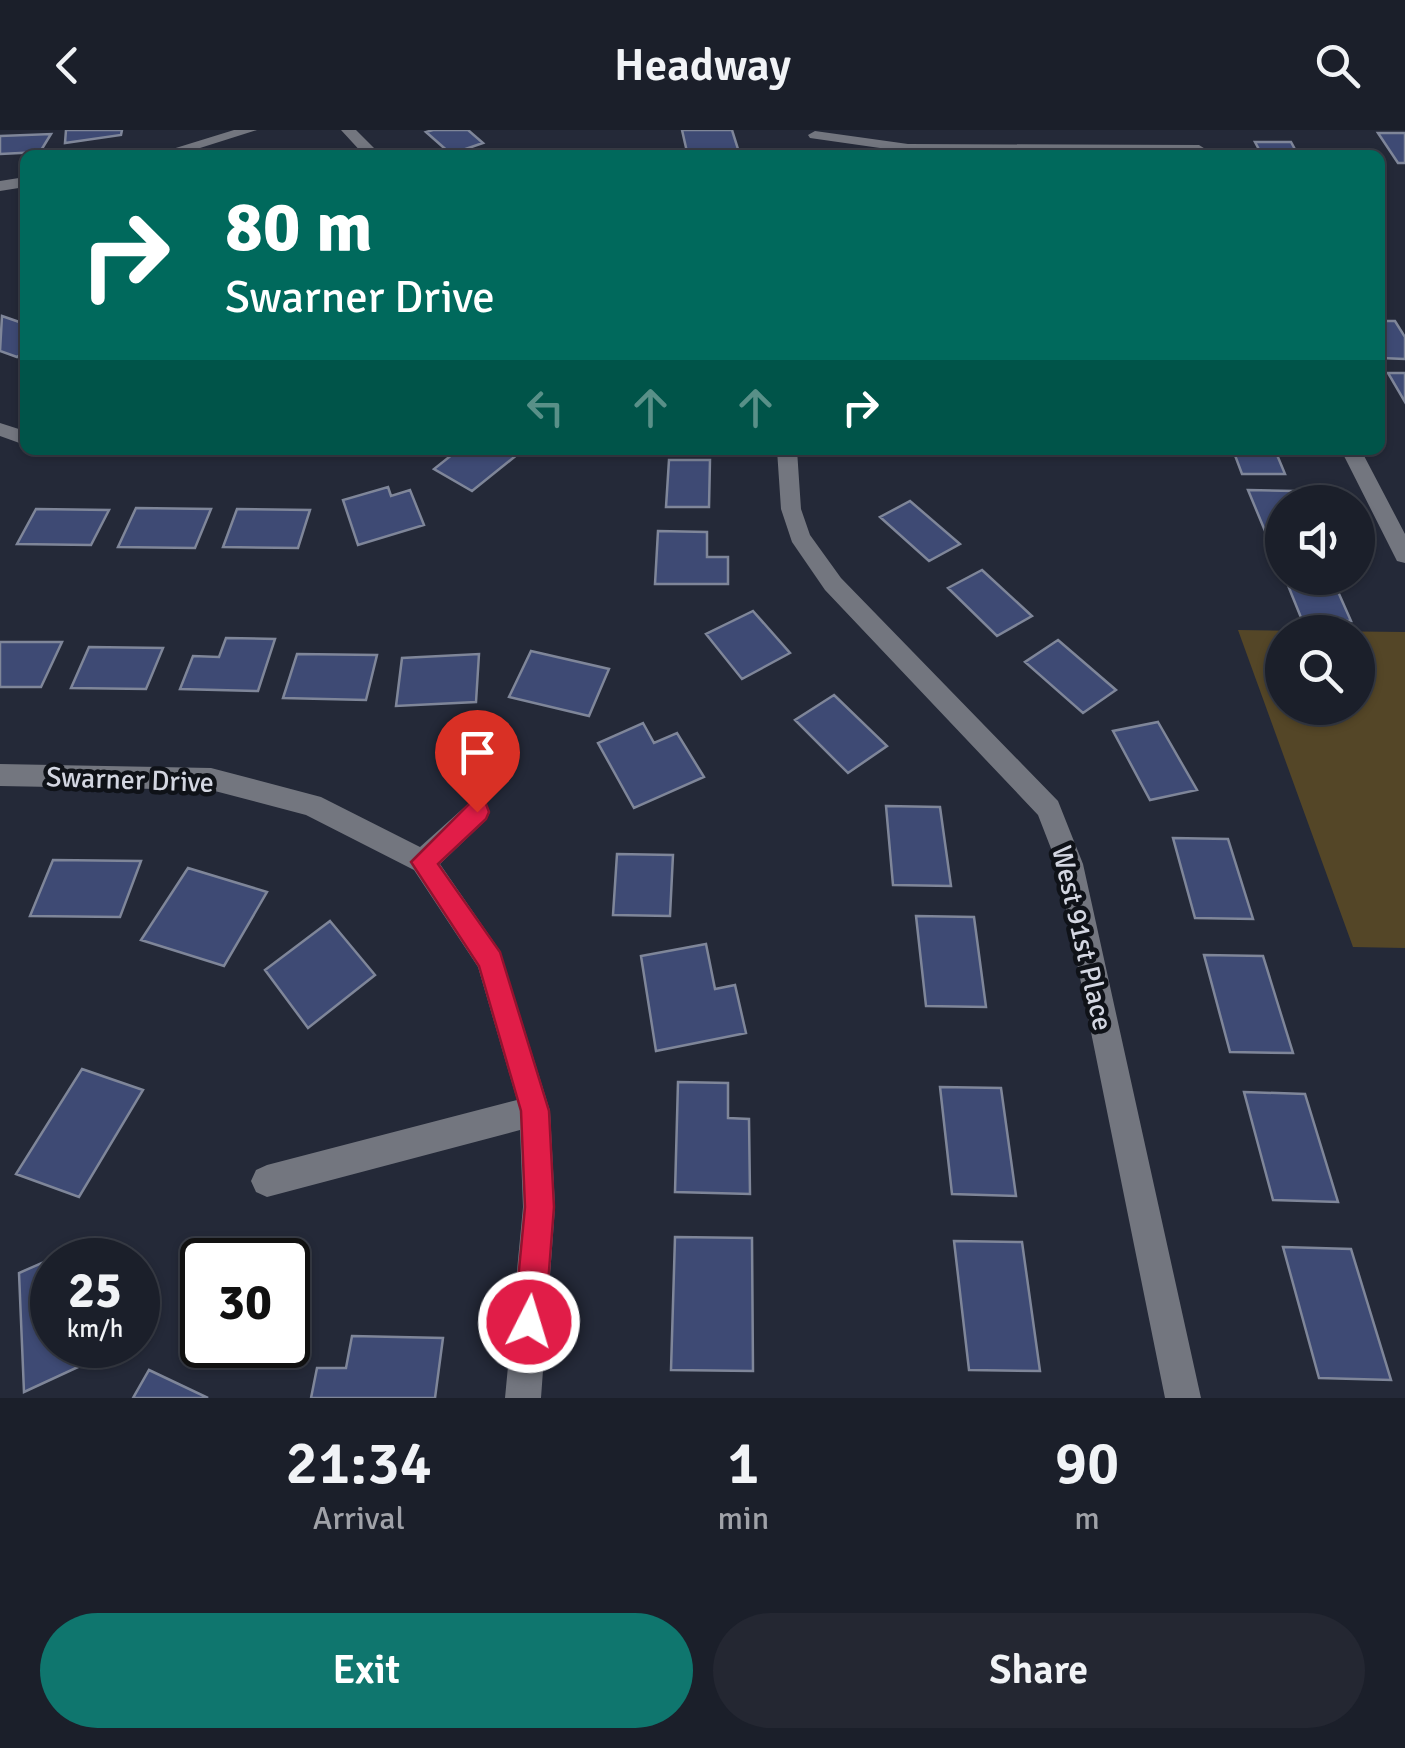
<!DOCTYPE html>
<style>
body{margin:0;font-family:Signika,sans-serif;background:#242732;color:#f1f3f6;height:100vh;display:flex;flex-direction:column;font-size:38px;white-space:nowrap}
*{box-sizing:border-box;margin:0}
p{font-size:32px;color:#a0a2a8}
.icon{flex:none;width:55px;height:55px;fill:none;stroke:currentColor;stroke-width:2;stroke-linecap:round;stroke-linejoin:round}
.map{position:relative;height:1268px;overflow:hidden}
.details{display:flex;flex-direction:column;background:#1b1f2a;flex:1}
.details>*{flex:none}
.banner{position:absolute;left:20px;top:20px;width:1365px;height:305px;border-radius:15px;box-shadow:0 2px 8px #0004,0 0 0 2px #393d47;background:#00695c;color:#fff;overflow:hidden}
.fabs{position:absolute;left:1265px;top:355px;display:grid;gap:20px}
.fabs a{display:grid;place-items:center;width:110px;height:110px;border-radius:50%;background:#1b1f2a;box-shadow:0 2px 8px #0004,0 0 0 2px #393d47;font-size:50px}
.speed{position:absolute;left:30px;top:1108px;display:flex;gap:20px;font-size:50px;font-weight:700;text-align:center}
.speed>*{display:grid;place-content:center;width:130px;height:130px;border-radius:50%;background:#1b1f2a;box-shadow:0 2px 8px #0004,0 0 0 2px #393d47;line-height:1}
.speed small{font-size:25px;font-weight:400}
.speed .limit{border:5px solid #111;border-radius:15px;background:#fff;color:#111}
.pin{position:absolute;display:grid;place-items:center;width:85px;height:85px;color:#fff;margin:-102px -42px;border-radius:50% 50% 50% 0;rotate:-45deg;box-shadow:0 0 10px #0007}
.pin .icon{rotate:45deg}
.me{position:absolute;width:110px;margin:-55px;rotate:5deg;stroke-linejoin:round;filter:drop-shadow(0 0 8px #0008)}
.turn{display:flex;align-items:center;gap:35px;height:210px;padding:0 40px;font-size:45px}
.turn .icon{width:130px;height:130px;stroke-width:2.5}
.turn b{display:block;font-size:70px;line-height:85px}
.lanes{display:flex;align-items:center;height:95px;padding:0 40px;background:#0003;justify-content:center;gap:50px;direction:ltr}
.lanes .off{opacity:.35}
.eta{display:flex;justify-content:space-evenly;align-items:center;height:170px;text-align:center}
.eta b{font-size:60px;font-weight:600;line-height:70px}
.action{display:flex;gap:20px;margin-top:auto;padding:20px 40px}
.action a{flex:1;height:115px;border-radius:60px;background:#0f766e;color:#fff;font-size:40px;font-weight:600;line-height:115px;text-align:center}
.action a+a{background:#242732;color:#f1f3f6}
header{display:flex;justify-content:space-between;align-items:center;height:130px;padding:0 40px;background:#1b1f2a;font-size:45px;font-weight:600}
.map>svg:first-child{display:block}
.green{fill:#544627;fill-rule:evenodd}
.building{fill:#3e4a74;stroke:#7f8699;stroke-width:2.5}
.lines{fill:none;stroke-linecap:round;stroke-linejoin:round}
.minor{fill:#73767f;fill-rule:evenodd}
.route{fill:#e11d48;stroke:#92132f;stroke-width:2.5}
.labels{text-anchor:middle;stroke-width:9;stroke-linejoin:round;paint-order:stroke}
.street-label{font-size:28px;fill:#d3d6e1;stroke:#0f1218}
</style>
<header><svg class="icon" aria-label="back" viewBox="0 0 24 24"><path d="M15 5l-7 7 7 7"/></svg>Headway<svg class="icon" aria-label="search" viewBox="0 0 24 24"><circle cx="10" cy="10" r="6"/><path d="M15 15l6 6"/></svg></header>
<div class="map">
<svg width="1405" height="1268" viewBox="0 0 1405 1268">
<rect width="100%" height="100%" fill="#242938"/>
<path class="green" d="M1238 500 1405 502V818L1353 817ZM1282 502H1358V578H1282Z"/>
<path class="building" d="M66 0H122L121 5 65 13Z
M433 0H468L483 13 451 24 426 2Z
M682 0H732L738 19 687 22Z
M1378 3H1405V33H1398Z
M51 4 40 22 0 24V6Z
M1255 12H1291L1298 25H1262Z
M2 186 25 194V221L17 227 0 221Z
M1380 191H1395L1405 207V229L1381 228Z
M1388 243H1405V272Z
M458 320H510L518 324 472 361 434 339Z
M1233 320H1275L1285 344H1242Z
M669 330H710L709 377H666Z
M388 357 391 366 410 360 424 395 358 415 343 370Z
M1248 360 1294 361 1299 372H1282V413H1270Z
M910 371 960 414 929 431 880 387Z
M136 378 211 379 195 418 118 417Z
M36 379 109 380 91 415 17 414Z
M237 379 310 380 298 418 223 417Z
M658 401 707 402V427H728V454H655Z
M982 440 1032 486 997 506 948 458Z
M1285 448H1332L1351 491 1302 490Z
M753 481 790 523 742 549 706 504Z
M226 508 275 509 258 561 180 559 193 526 219 527Z
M1058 510 1116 560 1083 583 1025 532Z
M0 512H62L41 557H0Z
M89 517 163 518 146 559 71 558Z
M531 521 609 539 589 586 509 567Z
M297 524 377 525 366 570 283 568Z
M479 524 476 572 396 576 402 528Z
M834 565 887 616 848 643 795 590Z
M1158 592 1197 660 1150 670 1113 601Z
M643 593 654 613 677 603 704 647 634 678 598 613Z
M886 676 940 677 951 756 893 755Z
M1173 708 1228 709 1253 789 1195 788Z
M617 724 673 725 670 786 613 785Z
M53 730 141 731 120 787 30 786Z
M188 738 267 762 224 836 141 810Z
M916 786 974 787 986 877 926 876Z
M330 791 375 845 308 898 265 840Z
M706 814 715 859 735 855 746 903 656 921 641 826Z
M1204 825 1263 826 1293 923 1230 922Z
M82 939 143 960 79 1067 16 1044Z
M678 952 728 953V988L749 989 750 1064 675 1062Z
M940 957 1001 958 1016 1066 952 1064Z
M1244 962 1305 964 1338 1072 1273 1070Z
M675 1107 752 1108 753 1241 671 1240Z
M92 1111 94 1130H52V1215H101L102 1226 24 1262 19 1143Z
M954 1111 1022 1112 1040 1241 969 1240Z
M1283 1117 1351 1119 1391 1250 1319 1248Z
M352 1206 443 1208 435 1268H311L317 1238H346Z
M149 1240 208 1268H133Z"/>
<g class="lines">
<path class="minor" d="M234 0H257L178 25H153Z
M341 0H356L381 25H364Z
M815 1 908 14 1199 15 1207 20 1199 25 908 22 810 8 808 5Z
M25 47V57L0 61V51Z
M0 293 25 301V315L0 306Z
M77 320H310L300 327H87Z
M777 320H797L801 379 810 405 841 448 1058 671 1083 734 1201 1268H1165L1057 734 1038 685 825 460 792 412 781 379Z
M1341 320H1361L1405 404V433L1397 431Z
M0 634 211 638 321 667 420 717 468 674 477 671 486 674 490 682 486 690 440 734 500 821 550 981 555 1077 541 1268H505L523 1077 520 1000 267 1067 256 1062 251 1051 256 1040 267 1035 517 970 478 837 414 740 306 685 211 660 0 656Z"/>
</g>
<path class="route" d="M477 671 486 674 489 682 486 689 438 734 500 822 549 981 554 1077 545 1192 540 1202 529 1207 518 1202 514 1192 525 1077 521 981 479 836 411 732 469 674Z"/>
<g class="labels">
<g class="street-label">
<text transform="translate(130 649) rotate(2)" y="10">Swarner Drive</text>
<text transform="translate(1083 808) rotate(77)" y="10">West 91st Place</text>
</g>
</g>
</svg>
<div class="fabs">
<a><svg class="icon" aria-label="sound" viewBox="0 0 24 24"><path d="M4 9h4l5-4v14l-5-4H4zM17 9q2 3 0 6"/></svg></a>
<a><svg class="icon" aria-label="search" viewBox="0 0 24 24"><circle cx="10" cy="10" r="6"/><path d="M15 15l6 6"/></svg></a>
</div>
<div class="speed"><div>25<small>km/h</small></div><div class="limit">30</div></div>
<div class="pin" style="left:477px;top:682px;background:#d93025"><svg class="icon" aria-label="arrive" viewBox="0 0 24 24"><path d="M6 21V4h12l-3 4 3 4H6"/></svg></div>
<svg class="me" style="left:529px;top:1192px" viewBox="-20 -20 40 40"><circle r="17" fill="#e11d48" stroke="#fff" stroke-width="3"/><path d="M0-11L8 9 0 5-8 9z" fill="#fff"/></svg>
<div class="banner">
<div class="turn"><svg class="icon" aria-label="right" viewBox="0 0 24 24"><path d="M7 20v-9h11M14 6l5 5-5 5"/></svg><div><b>80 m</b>Swarner Drive</div></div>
<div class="lanes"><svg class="icon off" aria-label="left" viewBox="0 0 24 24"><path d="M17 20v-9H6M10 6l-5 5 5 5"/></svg><svg class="icon off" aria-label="ahead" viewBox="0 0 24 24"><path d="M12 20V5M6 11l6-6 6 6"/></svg><svg class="icon off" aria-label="ahead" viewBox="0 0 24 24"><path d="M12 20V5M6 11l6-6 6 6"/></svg><svg class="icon" aria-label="right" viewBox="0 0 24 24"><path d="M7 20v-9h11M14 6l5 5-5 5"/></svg></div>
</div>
</div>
<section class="details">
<div class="eta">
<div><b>21:34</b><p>Arrival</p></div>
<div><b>1</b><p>min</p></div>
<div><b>90</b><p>m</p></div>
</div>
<div class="action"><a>Exit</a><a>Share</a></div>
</section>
